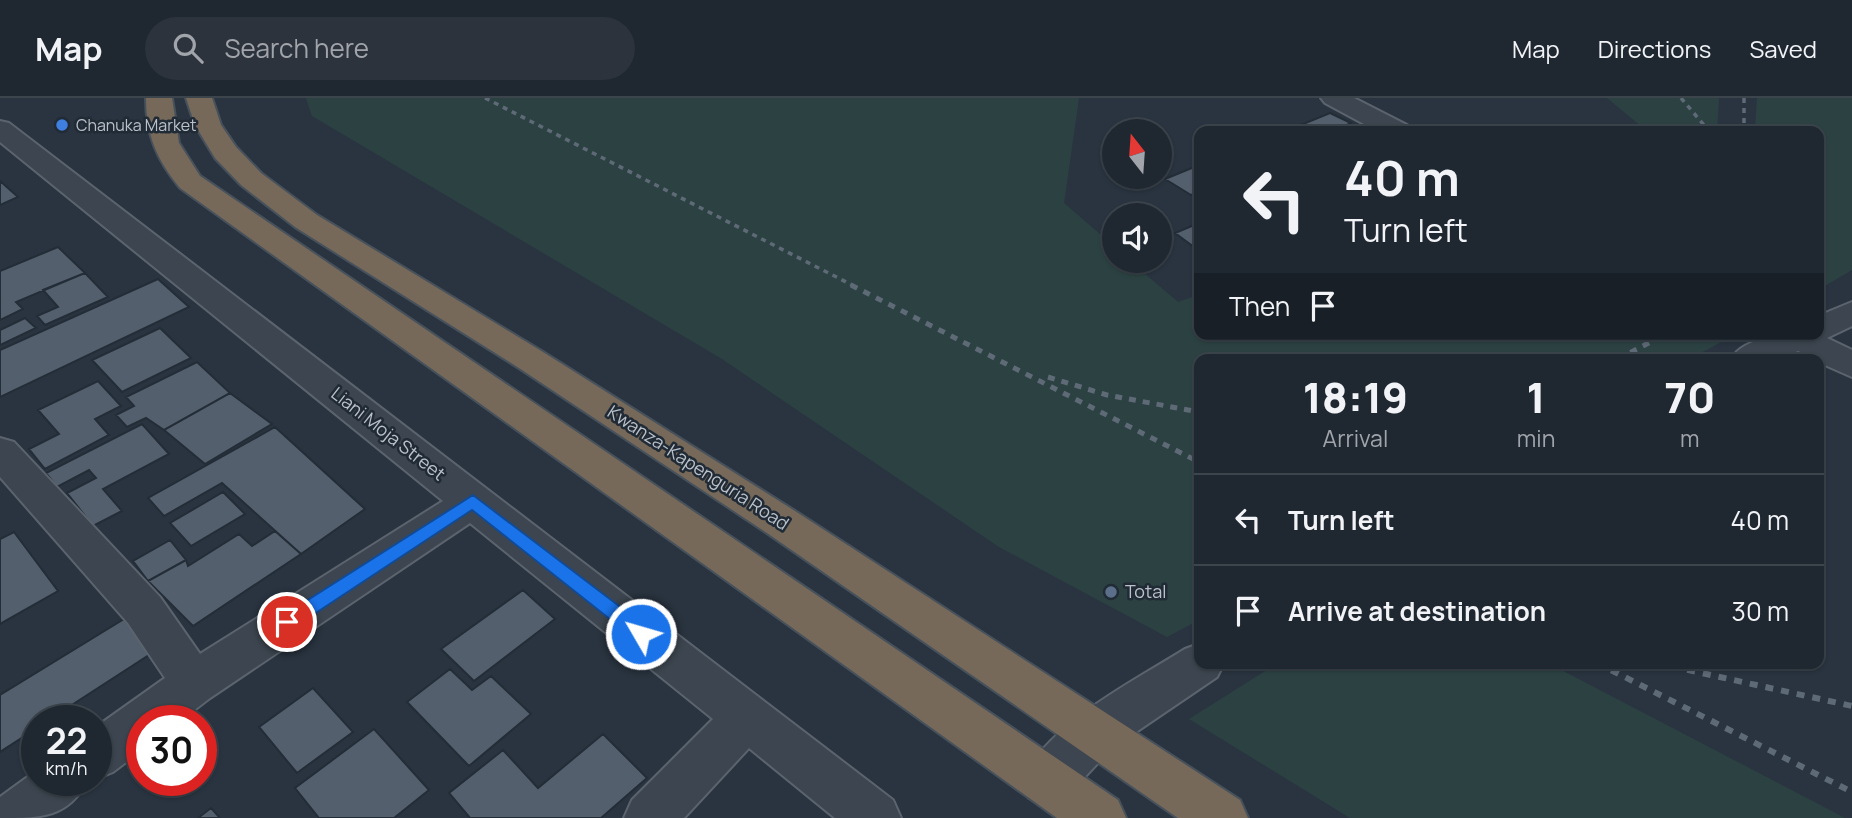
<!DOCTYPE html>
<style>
body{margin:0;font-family:Manrope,sans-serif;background:#2c333c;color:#f1f3f6;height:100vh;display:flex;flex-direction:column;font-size:26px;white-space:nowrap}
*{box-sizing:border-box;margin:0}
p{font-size:23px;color:#a1a5ab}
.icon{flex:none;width:38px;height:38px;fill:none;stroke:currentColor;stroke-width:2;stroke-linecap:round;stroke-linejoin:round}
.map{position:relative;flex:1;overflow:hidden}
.details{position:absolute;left:1194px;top:256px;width:630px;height:315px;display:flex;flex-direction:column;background:#1f2730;border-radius:14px;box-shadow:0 2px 5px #0004,0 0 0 2px #3c444c}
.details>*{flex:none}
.banner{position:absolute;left:1194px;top:28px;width:630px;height:214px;border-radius:14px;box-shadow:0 2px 5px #0004,0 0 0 2px #3c444c;background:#1f2730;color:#f1f3f6;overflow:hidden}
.needle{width:46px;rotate:343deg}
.controls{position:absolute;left:1102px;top:21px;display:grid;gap:14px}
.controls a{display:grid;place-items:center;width:70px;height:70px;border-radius:50%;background:#1f2730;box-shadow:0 2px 5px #0004,0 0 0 2px #3c444c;font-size:35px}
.speed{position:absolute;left:21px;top:607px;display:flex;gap:14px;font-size:35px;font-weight:700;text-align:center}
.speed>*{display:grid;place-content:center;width:91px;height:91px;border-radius:50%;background:#1f2730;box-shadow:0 2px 5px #0004,0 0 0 2px #3c444c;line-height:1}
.speed small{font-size:18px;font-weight:400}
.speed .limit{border:10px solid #d22;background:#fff;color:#111}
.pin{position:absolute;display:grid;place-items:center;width:60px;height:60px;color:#fff;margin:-30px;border:4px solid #fff;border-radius:50%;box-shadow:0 2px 7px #0007}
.me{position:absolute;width:77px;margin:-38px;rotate:308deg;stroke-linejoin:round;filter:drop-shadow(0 0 5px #0008)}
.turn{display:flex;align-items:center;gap:24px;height:147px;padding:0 35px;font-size:32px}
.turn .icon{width:91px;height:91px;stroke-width:2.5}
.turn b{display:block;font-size:49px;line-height:60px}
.then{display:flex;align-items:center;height:66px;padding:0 35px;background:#0003;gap:14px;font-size:26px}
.eta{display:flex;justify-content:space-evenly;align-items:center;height:119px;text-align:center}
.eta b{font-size:42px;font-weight:800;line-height:49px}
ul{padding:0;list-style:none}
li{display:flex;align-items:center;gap:21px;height:91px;padding:0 35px;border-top:2px solid #3c444c}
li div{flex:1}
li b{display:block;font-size:26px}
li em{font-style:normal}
header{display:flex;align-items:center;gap:42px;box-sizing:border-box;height:98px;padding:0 35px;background:#1f2730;border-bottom:2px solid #3c444c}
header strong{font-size:33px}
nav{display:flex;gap:38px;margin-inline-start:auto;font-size:24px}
.search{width:490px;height:63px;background:#2c333c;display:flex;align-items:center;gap:18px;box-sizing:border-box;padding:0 24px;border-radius:38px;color:#a1a5ab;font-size:26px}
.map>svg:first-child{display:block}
.green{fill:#2c4242}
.building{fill:#545f6d;stroke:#232d38;stroke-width:2}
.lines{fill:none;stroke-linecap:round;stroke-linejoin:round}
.minor-casing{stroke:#5b646e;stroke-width:4}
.highway-casing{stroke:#47515b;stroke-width:4}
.minor{fill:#3d4650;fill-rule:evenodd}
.highway{fill:#76695a;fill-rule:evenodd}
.rail-far2{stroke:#5f6a77;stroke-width:3.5;stroke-dasharray:5 5;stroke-linecap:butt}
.rail-far1{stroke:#5f6a77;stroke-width:5;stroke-dasharray:7 7;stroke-linecap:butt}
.rail{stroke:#5f6a77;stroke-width:6;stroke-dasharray:8 8;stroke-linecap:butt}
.route{fill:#1a73e8;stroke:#114b97;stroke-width:2}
.shop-dot{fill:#3f7fe0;stroke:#212b36;stroke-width:2.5}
.service-dot{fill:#5c6f8a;stroke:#212b36;stroke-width:2.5}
.labels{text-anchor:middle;stroke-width:5;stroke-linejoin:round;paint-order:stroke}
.far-poi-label{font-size:16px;fill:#bac1ca;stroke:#212b36;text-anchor:start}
.street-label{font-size:18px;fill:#bac1ca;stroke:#212b36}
.poi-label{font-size:18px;fill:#bac1ca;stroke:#212b36;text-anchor:start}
</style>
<header>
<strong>Map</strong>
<div class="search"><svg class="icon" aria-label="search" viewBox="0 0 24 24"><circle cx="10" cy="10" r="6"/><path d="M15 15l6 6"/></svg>Search here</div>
<nav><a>Map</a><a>Directions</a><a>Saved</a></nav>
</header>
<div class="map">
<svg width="1852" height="720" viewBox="0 0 1852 720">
<rect width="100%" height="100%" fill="#293440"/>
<path class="green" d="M306 0H1079L1064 105 1115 149V163H1130L1178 204 1199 197V236H1736L1690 261H1199V522L1167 539 999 449 722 261 312 18Z
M1607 0H1719L1717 33H1647Z
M1757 0H1852V172L1818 192V33H1755Z
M1278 565H1548L1845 720H1350L1189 621Z"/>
<path class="building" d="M1330 15 1351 25 1338 31 1340 33H1286Z
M1199 67V94L1191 97 1165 81Z
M0 83 18 99 0 107Z
M1199 125V147L1194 149 1175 135Z
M58 149 85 175 16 204 23 211 0 222V173Z
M85 175 108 199 45 227 37 218 58 209 43 192Z
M158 181 189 209 0 299V252Z
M25 220 36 230 0 247V232Z
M160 230 191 260 122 294 92 262Z
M197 264 230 295 164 332 146 320 127 329 116 317 134 308 126 299Z
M98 283 121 308 95 321 109 337 45 371 29 351 59 336 38 312Z
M230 295 272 326 205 366 164 332Z
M142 326 169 356 103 391 122 413 93 428 67 395 96 380 89 372 57 389 46 375Z
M275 329 365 411 301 456 222 385 164 418 148 400Z
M223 394 245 416 191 448 170 425Z
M275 433 301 456 193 528 148 483 186 462 188 468 239 436 252 448Z
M14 434 58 493 0 526V441Z
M170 442 186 462 148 483 133 463Z
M523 492 555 521 474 583 441 551Z
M124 521 152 555 47 623H37V630L0 654V597Z
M450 571 472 592 491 578 531 616 469 668 407 604Z
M313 590 353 634 297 675 259 629Z
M374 631 429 692 394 720H319L295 690Z
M603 636 647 680 601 720H470L449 695 503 652 538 690Z
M211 710 220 720H198Z"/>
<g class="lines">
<defs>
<path id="minor" d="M1321 0H1354L1407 27 1410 33H1377L1325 5Z
M0 23 9 25 893 702 901 720H835L749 650 684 720H624L632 702 713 621 470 425 210 600 180 623H142V652L113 674 96 681V629L165 580 128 525 0 379V340L14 344 160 499 200 556 443 403 0 44Z
M1852 204V228L1827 240 1852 252V279L1818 264V261L1798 253 1780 261H1731C1746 236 1792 236 1818 236V218Z
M1199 546V565H1224L1217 579 1111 651 1065 700 1047 707 1029 700 1022 683C1046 627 1134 583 1185 551Z
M37 672V682H88C68 720 41 720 0 720V699Z"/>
<path id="highway" d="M146 0H172L179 45 200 78 1118 702 1126 720H1057L180 90C157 62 146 37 146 0Z
M186 0H212L221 27 236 49 261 75 317 117 543 254 795 413 1240 702 1248 720H1178L767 435 519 270 295 129 241 87 215 60 195 27Z"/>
</defs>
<use href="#minor" class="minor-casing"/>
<use href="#highway" class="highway-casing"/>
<use href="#minor" class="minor"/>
<use href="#highway" class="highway"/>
<path class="rail-far2" d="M485 0 854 188
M1681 0 1709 33
M1744 0V33"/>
<path class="rail-far1" d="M851 187 1199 364
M1618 261 1666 236
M1048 279 1107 297 1199 314"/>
<path class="rail" d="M1597 565 1852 694
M1656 565 1852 608"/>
</g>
<path class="route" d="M473 397 648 530 650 536 648 541 641 544 635 541 472 412 293 530 287 532 281 530 278 524 281 519Z"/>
<circle class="shop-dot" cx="62" cy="27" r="7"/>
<circle class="service-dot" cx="1111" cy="494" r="7"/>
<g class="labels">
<g class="far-poi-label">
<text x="76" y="33">Chanuka Market</text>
</g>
<g class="street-label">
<text transform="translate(388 336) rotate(38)" y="6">Liani Moja Street</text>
<text transform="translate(698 370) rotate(33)" y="6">Kwanza-Kapenguria Road</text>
</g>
<g class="poi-label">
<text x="1125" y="500">Total</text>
</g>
</g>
</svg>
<div class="controls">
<a><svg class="needle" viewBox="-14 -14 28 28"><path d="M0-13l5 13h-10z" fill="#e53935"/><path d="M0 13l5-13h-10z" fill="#a1a5ab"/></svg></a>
<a><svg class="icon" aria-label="sound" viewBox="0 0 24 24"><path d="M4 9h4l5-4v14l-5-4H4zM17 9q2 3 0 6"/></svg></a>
</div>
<div class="speed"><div>22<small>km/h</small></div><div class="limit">30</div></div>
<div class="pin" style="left:287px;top:524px;background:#d93025"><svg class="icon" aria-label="arrive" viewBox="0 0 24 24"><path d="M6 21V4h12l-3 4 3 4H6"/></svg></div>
<svg class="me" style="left:641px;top:536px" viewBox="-20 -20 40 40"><circle r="17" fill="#1a73e8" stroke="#fff" stroke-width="3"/><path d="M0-11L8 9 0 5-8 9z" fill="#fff"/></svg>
<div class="banner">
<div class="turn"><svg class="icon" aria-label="left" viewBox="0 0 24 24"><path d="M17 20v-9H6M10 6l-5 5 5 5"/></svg><div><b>40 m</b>Turn left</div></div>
<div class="then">Then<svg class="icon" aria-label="arrive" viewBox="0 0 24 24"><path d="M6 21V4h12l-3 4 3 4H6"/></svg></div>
</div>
<section class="details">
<div class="eta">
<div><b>18:19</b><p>Arrival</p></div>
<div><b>1</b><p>min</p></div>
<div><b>70</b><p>m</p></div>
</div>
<ul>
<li><svg class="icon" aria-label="left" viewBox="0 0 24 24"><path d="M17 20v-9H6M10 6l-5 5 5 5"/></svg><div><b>Turn left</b></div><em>40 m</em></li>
<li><svg class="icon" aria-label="arrive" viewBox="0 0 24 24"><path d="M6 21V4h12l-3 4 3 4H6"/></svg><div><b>Arrive at destination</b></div><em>30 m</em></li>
</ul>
</section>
</div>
